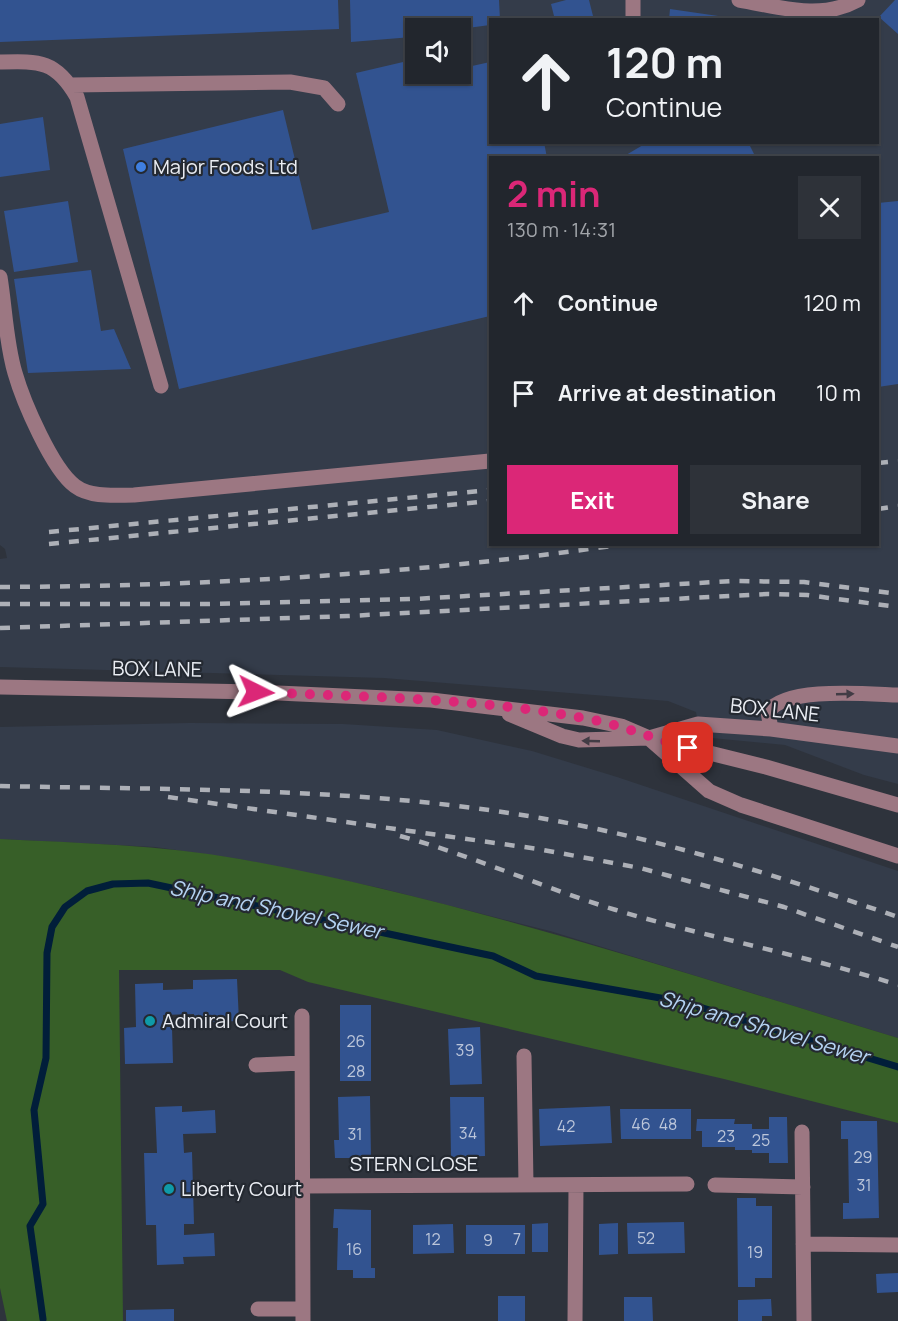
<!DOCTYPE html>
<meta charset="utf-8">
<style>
body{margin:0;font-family:Manrope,sans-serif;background:#2e3239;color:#f1f3f6;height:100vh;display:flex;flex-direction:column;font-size:22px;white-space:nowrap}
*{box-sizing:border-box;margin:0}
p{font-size:20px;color:#a2a5aa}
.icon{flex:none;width:33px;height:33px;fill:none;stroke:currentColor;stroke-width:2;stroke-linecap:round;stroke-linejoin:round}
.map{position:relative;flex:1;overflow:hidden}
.sheet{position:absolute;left:489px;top:156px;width:390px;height:390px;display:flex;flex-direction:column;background:#22262d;border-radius:0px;box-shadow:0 2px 4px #0004,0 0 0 2px #3f4349}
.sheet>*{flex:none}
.hud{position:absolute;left:489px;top:18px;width:390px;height:126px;border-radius:0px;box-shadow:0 2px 4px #0004,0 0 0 2px #3f4349;background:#22262d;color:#f1f3f6;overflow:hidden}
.tools{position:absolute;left:405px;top:18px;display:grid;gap:12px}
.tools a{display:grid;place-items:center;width:66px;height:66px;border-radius:0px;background:#22262d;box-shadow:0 2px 4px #0004,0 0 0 2px #3f4349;font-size:30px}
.pin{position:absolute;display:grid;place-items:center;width:51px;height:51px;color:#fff;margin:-26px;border-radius:12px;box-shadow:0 3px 9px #0006}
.me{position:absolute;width:66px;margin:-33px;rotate:93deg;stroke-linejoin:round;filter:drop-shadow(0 0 4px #0008)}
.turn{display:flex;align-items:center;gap:21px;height:126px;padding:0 18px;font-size:27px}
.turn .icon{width:78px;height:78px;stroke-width:2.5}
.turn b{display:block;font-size:42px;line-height:51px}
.round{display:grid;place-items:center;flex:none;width:63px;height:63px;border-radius:0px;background:#2e3239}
.headline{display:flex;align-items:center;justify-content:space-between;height:102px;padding:0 18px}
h1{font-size:36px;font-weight:700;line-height:45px;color:#db2777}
.button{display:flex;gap:12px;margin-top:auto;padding:12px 18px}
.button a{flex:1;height:69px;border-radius:0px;background:#db2777;color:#fff;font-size:24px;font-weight:700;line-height:69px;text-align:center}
.button a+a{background:#2e3239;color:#f1f3f6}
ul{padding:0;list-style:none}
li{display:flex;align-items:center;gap:18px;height:90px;padding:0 18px}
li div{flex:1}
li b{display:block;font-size:22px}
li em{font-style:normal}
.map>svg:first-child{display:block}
.built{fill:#343c4a;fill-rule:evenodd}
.green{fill:#375f28}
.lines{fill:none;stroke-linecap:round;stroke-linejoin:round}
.stream{stroke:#011e3a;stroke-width:7}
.building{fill:#325390}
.minor{stroke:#9c7782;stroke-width:15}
.rail{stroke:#adb0b7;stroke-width:4.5;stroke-dasharray:10 10;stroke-linecap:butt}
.oneway{fill:#423c45}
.route{stroke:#db2777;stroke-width:10;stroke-dasharray:0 18}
.shop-dot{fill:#3f7fe0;stroke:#242931;stroke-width:2}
.culture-dot{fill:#0f9aa8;stroke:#242931;stroke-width:2}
.labels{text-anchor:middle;stroke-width:4.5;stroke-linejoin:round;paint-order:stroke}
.number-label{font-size:16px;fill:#bcc6da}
.poi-label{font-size:20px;fill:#eaedf3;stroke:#242931;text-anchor:start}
.street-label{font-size:20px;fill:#eaedf3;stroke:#242931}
.water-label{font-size:21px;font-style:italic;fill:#b4d2f2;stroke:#242931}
</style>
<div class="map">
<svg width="898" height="1321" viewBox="0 0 898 1321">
<rect width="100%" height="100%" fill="#2e333c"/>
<path class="built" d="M0 0H898V784L864 775 785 745 701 737 696 712 668 701 384 678 0 667V559L7 558 5 549 0 545ZM490 20H878V142H490ZM416 28H460V74H416ZM490 158H878V544H490Z
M190 723 343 724 437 730 473 738 532 751 617 777 898 871V1038L550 931 380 888 239 859 155 847 0 839V727Z"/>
<path class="green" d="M0 839C80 843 161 845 240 859 465 900 680 972 898 1038V1123L724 1079 308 982 280 970H119L123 1321H7L0 1288Z"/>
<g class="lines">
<path class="stream" d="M43 1319 30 1226 43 1204 34 1110 46 1058 47 953 52 927 65 907 87 891 113 884 148 883 493 956 536 976 683 1002 898 1067"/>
</g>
<path class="building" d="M0 0H338L339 29 0 42Z
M350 0H499L500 20H490V25L460 29 416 28V36L412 37 351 42Z
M566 0H589L594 20H555L551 4Z
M895 0H898V34L879 17Z
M670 9 732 18V20H669Z
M416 59V74H460V62L463 68 490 62V142H544L547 158H490V316L179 389 123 149 283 110 312 230 389 212 356 73Z
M43 117 50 170 0 177V124Z
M648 142H748L756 158H621Z
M68 201 78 262 14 272 4 211Z
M898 201V384L878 387V203Z
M91 270 101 331 114 329 131 369 28 373 14 279Z
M237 979 239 1021 210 1022V1017H194V1014L163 1015V1027H172L173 1063 125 1064 124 1028 136 1027 135 984 163 983V990L193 989V980Z
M340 1005H371V1081H340Z
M480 1027 482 1084 450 1085 448 1029Z
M370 1096 371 1158H335L334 1140H339L338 1097Z
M450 1097H484L485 1156 451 1157Z
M182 1106V1112L215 1110 216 1133 183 1134 184 1153 192 1152 194 1224H184V1235L214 1233 215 1256 183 1257 184 1264 157 1265 156 1225H146L144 1153H157L155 1107Z
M610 1106 612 1143 540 1146 539 1109Z
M620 1109H691V1139H621Z
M769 1117H787L788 1163H769V1153H752V1150H735V1147H702V1131H696L697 1119H735L734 1124H752V1129H769Z
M841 1121H877L879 1218 843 1219V1203H849L848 1139H841Z
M737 1198H756V1206H772V1278H755V1287H738Z
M334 1209 371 1210V1268H375V1278H353V1270H337L338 1228H333Z
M684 1222 685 1253 628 1254 627 1223Z
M548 1223V1252H532V1224Z
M618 1223V1254L599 1255V1224Z
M453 1224 454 1253 413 1254V1225Z
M466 1225H525V1254H466Z
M898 1273V1292L877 1293 876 1274Z
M498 1296H525V1321H498Z
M624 1297H652L653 1321H624Z
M771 1299 772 1316H762V1321H738V1300Z
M174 1309V1321H126V1310Z"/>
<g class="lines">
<path class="minor" d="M739 0C780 7 820 21 858 0
M633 20V0
M0 62C39 61 56 60 77 97L161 386
M71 85 290 82 324 88 338 104
M0 277C5 308 6 343 15 373 23 401 52 469 75 486 91 498 116 495 134 495L490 461
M0 687 256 692 431 700 583 718 621 726 649 738 766 767 898 805
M509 714 562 736 579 740 649 738 698 724 771 729 898 746
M771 729 768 712C785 686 868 694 898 695
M651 740 709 791 741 805 898 856
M302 1016 303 1321
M524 1056 526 1185
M256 1065 302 1063
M802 1132 804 1321
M715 1185 803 1187
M302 1186 687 1184
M803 1244 898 1245
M258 1309H303
M575 1321 576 1185"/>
<path class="rail" d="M878 463 898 461
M878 509 898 506
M49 532 490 490
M49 544 490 501
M0 587C208 586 419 574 625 544
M0 604H209L414 599 733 581 804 582 898 594
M0 628 348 616 768 594 807 595 898 607
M0 786C180 790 362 787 540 818 663 839 781 877 898 917
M168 797 538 849 640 868 784 907 898 947
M400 836C474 856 543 888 616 910 709 938 805 955 898 985"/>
</g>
<defs><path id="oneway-solid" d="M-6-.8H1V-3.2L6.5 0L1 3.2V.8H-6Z" transform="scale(1.5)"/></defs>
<g class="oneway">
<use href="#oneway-solid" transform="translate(845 694) rotate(-2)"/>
<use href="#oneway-solid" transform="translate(591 741) rotate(-178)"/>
</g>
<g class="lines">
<path class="route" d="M256 692C365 697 476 698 583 718 620 724 653 739 688 748"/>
</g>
<circle class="shop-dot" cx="141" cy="167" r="6"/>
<g class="culture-dot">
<circle cx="150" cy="1021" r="6"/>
<circle cx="169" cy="1189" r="6"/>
</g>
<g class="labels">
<g class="number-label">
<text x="356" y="1047">26</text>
<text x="465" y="1056">39</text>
<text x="356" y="1077">28</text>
<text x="641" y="1130">46</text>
<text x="668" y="1130">48</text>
<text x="566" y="1132">42</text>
<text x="468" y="1139">34</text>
<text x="355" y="1140">31</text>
<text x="726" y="1142">23</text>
<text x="761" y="1146">25</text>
<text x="863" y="1163">29</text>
<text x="864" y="1191">31</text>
<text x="646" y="1244">52</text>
<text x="433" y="1245">12</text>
<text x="517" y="1245">7</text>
<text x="488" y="1246">9</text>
<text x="354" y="1255">16</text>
<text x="755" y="1258">19</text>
</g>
<g class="poi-label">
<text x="153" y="174">Major Foods Ltd</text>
<text x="162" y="1028">Admiral Court</text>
<text x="181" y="1196">Liberty Court</text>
</g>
<g class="street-label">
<text transform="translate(157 669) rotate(1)" y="7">BOX LANE</text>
<text transform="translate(775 710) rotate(6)" y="7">BOX LANE</text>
<text x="414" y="1171">STERN CLOSE</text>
</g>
<g class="water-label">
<text transform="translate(276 910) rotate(12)" y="7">Ship and Shovel Sewer</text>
<text transform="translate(764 1028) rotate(16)" y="7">Ship and Shovel Sewer</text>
</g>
</g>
</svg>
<div class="tools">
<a><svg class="icon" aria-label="sound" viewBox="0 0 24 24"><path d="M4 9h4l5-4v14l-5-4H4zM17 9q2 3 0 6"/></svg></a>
</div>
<div class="pin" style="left:688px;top:748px;background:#d93025"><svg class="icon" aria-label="arrive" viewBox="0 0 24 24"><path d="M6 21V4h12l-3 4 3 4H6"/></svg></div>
<svg class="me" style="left:256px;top:692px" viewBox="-20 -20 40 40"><path d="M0-17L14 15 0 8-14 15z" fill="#db2777" stroke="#fff" stroke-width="4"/></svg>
<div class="hud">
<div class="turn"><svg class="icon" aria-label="ahead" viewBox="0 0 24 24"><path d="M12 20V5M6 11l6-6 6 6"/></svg><div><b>120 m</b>Continue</div></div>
</div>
<section class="sheet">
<div class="headline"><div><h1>2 min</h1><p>130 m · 14:31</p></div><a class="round"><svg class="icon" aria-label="close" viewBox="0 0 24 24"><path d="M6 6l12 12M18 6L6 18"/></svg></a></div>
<ul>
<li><svg class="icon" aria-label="ahead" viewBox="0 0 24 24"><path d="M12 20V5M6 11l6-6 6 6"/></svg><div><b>Continue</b></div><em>120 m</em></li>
<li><svg class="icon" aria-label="arrive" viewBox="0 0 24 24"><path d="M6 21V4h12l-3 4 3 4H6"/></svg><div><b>Arrive at destination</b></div><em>10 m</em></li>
</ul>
<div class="button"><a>Exit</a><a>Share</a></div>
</section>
</div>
